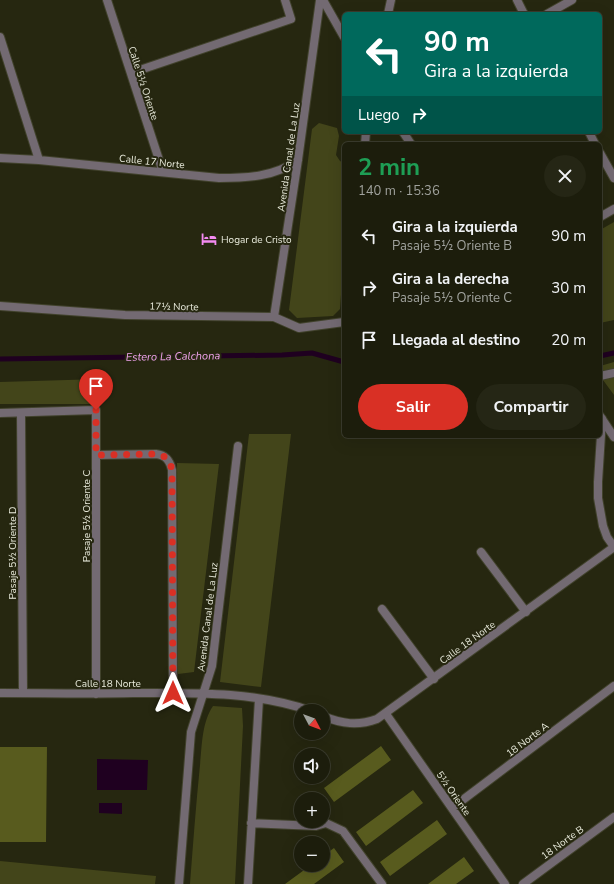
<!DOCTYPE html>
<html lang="es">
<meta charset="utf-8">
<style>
body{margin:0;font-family:"Nunito Sans",sans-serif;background:#252615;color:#f1f3f6;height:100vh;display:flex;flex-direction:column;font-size:15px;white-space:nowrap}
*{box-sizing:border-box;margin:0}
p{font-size:13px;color:#a0a29d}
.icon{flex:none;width:22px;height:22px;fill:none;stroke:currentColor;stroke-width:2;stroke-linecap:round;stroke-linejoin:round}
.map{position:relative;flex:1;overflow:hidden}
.sheet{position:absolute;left:342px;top:142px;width:260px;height:296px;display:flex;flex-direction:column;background:#1c1d0c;border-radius:6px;box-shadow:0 4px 16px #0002,0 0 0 1px #3a3b2d}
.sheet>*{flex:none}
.top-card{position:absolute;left:342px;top:12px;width:260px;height:122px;border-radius:6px;box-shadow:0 4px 16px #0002,0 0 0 1px #3a3b2d;background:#00695c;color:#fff;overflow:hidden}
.needle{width:26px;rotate:131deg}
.tools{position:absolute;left:294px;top:704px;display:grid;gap:8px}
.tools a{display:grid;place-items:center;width:36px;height:36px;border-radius:50%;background:#1c1d0c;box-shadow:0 4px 16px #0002,0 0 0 1px #3a3b2d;font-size:20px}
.pin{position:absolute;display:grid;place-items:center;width:34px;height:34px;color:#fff;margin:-41px -17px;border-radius:50% 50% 50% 0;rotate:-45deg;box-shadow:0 0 4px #0007}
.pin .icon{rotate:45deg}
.me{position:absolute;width:44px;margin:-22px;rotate:0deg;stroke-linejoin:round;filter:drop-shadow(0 0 3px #0008)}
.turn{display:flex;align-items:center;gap:14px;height:84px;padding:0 16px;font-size:18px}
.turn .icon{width:52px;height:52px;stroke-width:2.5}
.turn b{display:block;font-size:28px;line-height:34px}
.then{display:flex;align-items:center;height:38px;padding:0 16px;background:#0003;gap:8px;font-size:15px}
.round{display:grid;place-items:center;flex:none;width:42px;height:42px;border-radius:21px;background:#252615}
.headline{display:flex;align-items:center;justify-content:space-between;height:68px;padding:0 16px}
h1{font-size:24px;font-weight:700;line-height:30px;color:#1e9e55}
.primary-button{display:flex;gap:8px;margin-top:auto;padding:8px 16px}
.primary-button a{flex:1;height:46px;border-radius:24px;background:#d93025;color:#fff;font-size:16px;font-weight:700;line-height:46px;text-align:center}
.primary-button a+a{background:#252615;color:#f1f3f6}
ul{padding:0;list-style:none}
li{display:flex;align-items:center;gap:12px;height:52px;padding:0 16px}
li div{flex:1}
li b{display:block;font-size:15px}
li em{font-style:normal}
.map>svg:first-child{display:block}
.green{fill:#43451a}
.water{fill:#1f0020}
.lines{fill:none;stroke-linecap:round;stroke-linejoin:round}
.stream{stroke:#1f0020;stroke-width:5}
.building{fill:#585b1e}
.service-casing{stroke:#41422c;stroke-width:10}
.minor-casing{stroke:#41422c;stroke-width:10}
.tertiary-casing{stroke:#41422c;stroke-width:10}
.service{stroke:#736a72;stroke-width:8}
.minor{stroke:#736a72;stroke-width:8}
.tertiary{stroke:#736a72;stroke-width:8}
.route{stroke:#d93025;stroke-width:7;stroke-dasharray:0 12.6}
.labels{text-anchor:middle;stroke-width:4;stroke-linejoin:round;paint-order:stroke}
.street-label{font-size:10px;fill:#e8eadb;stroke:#262710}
.poi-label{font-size:10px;fill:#e8eadb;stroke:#262710;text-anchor:start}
.water-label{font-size:11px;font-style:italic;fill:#f0a3ee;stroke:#262710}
</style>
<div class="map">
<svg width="614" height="884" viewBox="0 0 614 884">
<rect width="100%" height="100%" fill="#262710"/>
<path class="green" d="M319 123 337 128 339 136 336 155 340 161 344 163V252L340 309 333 316 297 318 289 310 312 129Z
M614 222V320L600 323V230Z
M614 362V395L600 376V366Z
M101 379 99 404H0V382Z
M249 434H291L261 687 220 682Z
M177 463 219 464 194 672 178 674Z
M213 706 242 708 243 726 235 884H190C193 844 196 804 200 765 202 745 202 722 213 706Z
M0 861 156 876 155 884H0Z"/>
<path class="water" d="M97 759 148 760 147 790H97Z
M99 803H122V814L99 813Z"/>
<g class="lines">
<path class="stream" d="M600 356 614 353
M0 359 282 355 312 353 344 362"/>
</g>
<path class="building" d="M381 746 391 760 334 802 324 788Z
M0 747H47L46 842H0Z
M413 790 423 803 366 846 356 832Z
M437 820 447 834 390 876 380 862Z
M334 848 344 862 314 884H285L311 865H323V856Z
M464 857 474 871 456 884H428Z"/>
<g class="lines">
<defs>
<path id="service" d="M600 376 614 373"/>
<path id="minor" d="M107 0 163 172
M517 0 524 14
M388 14 391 0
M547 14 572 0
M0 37 39 160
M131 73 291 19 285 0
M589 132 595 144
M365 144 366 132
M600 153 614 178
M0 158 39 160 219 178C246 178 275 177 298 160
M600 217 614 209
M0 306 125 315 274 317 299 328 344 322
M274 317 298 160 320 0
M0 413 96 410V694
M21 413 23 693
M602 419 598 482V498L603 526 607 537 614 547
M96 455 156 454C166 455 170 461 172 470L173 693
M481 552 526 612
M382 609 434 679
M0 693C44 693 89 694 133 693 193 693 254 691 311 711
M386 714 505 884
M323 716C342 724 358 726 377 719L614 547
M452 808 614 686
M251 823 316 826 326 823 343 831 382 884
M179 884 191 732 212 666 238 446
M248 884 259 699
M523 884 614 817"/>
<path id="tertiary" d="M323 0 344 37
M403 132 411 144
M600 416 614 437"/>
</defs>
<use href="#service" class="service-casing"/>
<use href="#minor" class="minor-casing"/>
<use href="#tertiary" class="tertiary-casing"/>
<use href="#service" class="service"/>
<use href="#minor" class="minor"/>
<use href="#tertiary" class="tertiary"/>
</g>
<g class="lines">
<path class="route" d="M96 410V455L156 454C166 455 170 461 172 470L173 693"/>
</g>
<defs>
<symbol id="hotel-bare" viewBox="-9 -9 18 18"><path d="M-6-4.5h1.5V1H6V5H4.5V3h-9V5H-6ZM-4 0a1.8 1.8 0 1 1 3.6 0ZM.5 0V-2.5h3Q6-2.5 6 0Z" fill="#f38af1" stroke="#262710" stroke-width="2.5" paint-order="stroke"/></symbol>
</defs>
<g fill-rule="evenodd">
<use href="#hotel-bare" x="198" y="228" width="22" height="22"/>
</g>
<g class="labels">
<g class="street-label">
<text transform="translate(144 83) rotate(72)" y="4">Calle 5½ Oriente</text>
<text transform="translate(288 157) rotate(-82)" y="4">Avenida Canal de La Luz</text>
<text transform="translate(152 161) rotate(6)" y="4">Calle 17 Norte</text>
<text transform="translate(174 306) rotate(1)" y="4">17½ Norte</text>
<text transform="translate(86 516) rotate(-90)" y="4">Pasaje 5½ Oriente C</text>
<text transform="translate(12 553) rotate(-90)" y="4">Pasaje 5½ Oriente D</text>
<text transform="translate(207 617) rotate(-83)" y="4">Avenida Canal de La Luz</text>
<text transform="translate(467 642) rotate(-36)" y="4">Calle 18 Norte</text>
<text x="108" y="687">Calle 18 Norte</text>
<text transform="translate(527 739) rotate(-37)" y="4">18 Norte A</text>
<text transform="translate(454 793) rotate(55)" y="4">5½ Oriente</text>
<text transform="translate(562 842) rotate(-36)" y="4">18 Norte B</text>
</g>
<g class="poi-label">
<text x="221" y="243">Hogar de Cristo</text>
</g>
<g class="water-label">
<text transform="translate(173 356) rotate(-1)" y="4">Estero La Calchona</text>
</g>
</g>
</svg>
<div class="tools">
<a><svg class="needle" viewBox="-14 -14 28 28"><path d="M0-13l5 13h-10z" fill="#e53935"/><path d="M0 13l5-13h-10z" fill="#a0a29d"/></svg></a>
<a><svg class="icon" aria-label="sound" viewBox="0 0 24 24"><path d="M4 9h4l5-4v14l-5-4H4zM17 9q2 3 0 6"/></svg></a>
<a>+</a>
<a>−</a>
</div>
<div class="pin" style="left:96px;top:410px;background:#d93025"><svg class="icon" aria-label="arrive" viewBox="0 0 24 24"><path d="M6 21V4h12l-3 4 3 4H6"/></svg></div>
<svg class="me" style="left:173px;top:693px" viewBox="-20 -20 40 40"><path d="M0-17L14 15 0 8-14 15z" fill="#d93025" stroke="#fff" stroke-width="4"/></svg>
<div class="top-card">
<div class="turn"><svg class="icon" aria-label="left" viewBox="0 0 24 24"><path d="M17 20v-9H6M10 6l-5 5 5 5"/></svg><div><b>90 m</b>Gira a la izquierda</div></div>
<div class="then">Luego<svg class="icon" aria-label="right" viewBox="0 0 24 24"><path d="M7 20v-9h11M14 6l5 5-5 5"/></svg></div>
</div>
<section class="sheet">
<div class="headline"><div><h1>2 min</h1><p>140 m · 15:36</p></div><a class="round"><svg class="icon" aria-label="close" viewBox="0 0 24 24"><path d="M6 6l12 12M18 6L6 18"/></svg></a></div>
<ul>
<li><svg class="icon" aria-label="left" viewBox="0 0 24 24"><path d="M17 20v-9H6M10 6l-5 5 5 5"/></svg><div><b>Gira a la izquierda</b><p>Pasaje 5½ Oriente B</p></div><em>90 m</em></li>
<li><svg class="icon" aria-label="right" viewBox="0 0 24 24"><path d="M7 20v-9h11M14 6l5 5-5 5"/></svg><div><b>Gira a la derecha</b><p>Pasaje 5½ Oriente C</p></div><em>30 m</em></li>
<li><svg class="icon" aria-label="arrive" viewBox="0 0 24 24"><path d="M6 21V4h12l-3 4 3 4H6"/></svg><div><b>Llegada al destino</b></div><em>20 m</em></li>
</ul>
<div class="primary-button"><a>Salir</a><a>Compartir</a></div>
</section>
</div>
